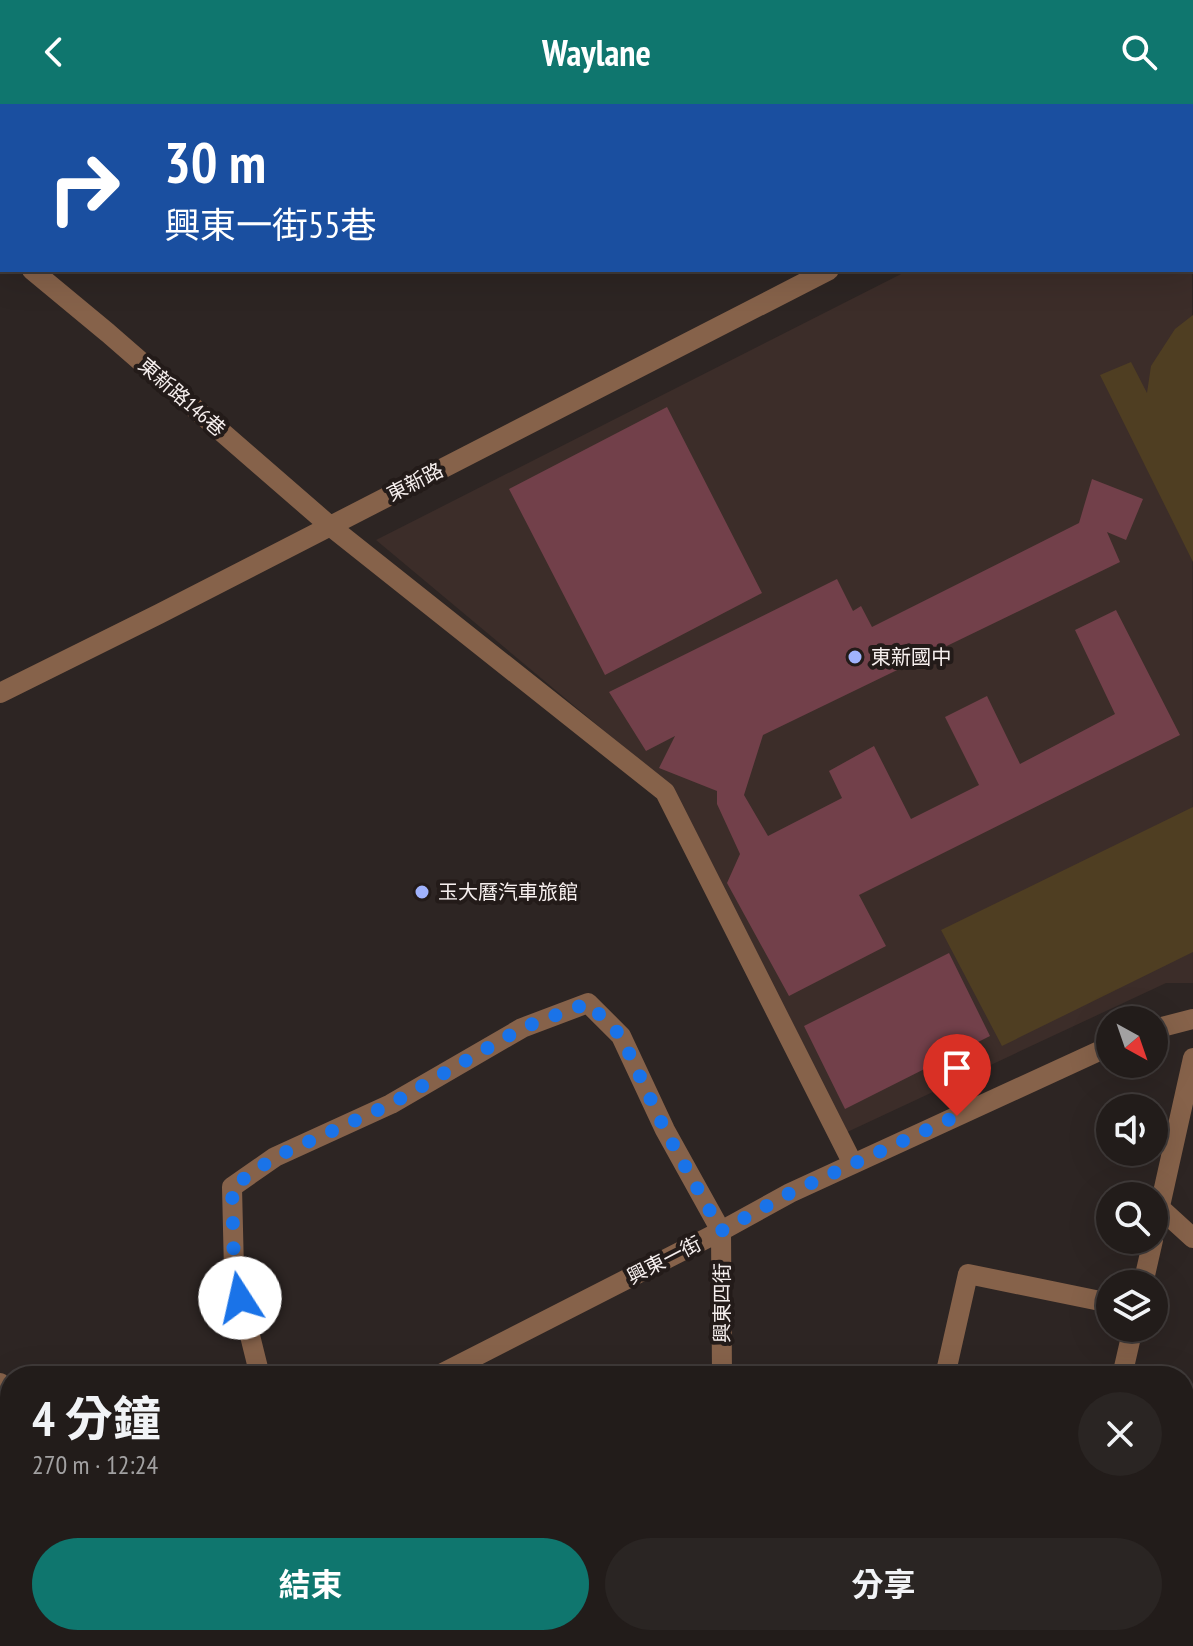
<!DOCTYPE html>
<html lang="zh-TW">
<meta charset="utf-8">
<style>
body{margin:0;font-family:"PT Sans Narrow","Noto Sans TC",sans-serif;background:#2a2523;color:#f1f3f6;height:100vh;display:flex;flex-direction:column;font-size:30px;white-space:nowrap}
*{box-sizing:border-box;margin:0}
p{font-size:26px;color:#a2a1a2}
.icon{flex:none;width:44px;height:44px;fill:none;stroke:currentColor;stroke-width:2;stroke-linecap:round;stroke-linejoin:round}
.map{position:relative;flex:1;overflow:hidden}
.sheet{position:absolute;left:0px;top:1262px;width:1194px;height:280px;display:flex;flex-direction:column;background:#221c1a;border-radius:32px 32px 0 0;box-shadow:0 8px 32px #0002,0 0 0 2px #3f3a39}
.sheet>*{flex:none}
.banner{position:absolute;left:0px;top:0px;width:1194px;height:168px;box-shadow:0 8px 32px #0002,0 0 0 2px #3f3a39;background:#1a4fa0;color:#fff;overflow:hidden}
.needle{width:52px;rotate:140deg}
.controls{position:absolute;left:1096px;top:902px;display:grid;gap:16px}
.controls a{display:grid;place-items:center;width:72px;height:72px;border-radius:50%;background:#221c1a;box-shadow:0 8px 32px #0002,0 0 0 2px #3f3a39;font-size:40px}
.pin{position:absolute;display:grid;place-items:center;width:68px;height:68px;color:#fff;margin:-82px -34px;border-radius:50% 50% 50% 0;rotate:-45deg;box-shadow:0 0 8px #0007}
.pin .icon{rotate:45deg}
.me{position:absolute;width:88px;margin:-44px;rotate:350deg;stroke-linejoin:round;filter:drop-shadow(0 0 6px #0008)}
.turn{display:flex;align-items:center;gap:28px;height:168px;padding:0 32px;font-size:36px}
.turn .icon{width:104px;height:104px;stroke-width:2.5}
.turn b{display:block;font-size:56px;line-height:68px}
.round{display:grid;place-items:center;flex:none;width:84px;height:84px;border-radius:42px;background:#2a2523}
.headline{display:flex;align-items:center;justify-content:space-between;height:136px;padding:0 32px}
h1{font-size:48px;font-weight:700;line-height:60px}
.button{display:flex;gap:16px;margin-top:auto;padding:16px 32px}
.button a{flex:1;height:92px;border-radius:48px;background:#0f766e;color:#fff;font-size:32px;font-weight:700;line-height:92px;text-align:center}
.button a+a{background:#2a2523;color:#f1f3f6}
header{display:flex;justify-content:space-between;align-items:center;height:104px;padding:0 32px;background:#0f766e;color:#fff;font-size:36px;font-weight:700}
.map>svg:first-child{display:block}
.built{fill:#3c2d29}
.green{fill:#4f3e22}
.building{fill:#72404a}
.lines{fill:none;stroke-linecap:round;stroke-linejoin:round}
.minor{stroke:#86624a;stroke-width:20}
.major{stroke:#e69c68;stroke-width:20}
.route{stroke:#1a73e8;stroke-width:14;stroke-dasharray:0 25.2}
.poi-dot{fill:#a0b3fd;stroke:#231b19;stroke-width:3}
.labels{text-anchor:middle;stroke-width:8;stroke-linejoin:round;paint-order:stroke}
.street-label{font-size:20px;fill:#f6efee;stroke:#231b19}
.poi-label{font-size:20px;fill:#f6efee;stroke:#231b19;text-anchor:start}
</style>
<header><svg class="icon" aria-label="back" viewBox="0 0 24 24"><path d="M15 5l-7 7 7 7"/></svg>Waylane<svg class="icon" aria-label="search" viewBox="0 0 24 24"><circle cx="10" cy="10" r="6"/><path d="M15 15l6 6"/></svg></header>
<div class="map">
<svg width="1193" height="1542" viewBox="0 0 1193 1542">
<rect width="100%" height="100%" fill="#2d2523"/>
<path class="built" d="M1192 104 1193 879H1166L843 1030 657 671 376 436 909 166H1192Z"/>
<path class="green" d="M1193 211V458L1100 271 1131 258 1147 289 1151 262 1175 225Z
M1193 703V848L1002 942 941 826Z"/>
<path class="building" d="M667 303 762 489 605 571 509 385Z
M1092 375 1143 395 1126 436 1107 428 1120 458 763 631 744 691 768 732 842 694 829 667 874 642 911 715 979 681 945 613 987 592 1020 660 1115 610 1075 526 1116 506 1180 631 859 791 886 842 789 892 727 779 740 750 717 700V687L659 664 675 632 646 647 609 588 837 475 853 507 861 502 872 523 1079 419Z
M949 849 990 932 845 1005 804 922Z"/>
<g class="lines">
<path class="minor" d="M965 2 966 0
M0 139 2 141
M32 166 108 229 330 422 665 688 853 1060
M0 589 159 510 829 166
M1154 925 1193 915
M1160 1104 1193 1134
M1154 1129 1193 954
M1143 1180 1153 1136
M260 1272 234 1167 232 1083 275 1053 391 1000 522 924 588 899 621 932 665 1026 721 1127 722 1272
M437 1272 721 1127 790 1089 1110 942
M945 1272 968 1170 1110 1199
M1122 1272 1133 1224
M0 1279 10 1337
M42 1532 43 1542
M332 1532 336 1542
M709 1542 710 1532
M1062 1542 1064 1532"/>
<path class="major" d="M1086 0 1088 2
M1144 0 1147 2
M1192 22H1193
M1192 61H1193"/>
</g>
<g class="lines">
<path class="route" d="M240 1194 234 1167 232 1083 275 1053 391 1000 522 924 588 899 621 932 665 1026 721 1127 790 1089 957 1012"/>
</g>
<g class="poi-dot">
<circle cx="855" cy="553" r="8"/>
<circle cx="422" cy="788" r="8"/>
</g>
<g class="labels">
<g class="street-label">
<text transform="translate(182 293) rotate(41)" y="7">東新路146巷</text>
<text transform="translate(415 378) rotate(-27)" y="7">東新路</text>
<text transform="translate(664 1156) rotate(-27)" y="7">興東一街</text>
<text transform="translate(722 1199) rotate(-90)" y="7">興東四街</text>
</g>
<g class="poi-label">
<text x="871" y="560">東新國中</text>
<text x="438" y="795">玉大曆汽車旅館</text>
</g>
</g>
</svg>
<div class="controls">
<a><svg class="needle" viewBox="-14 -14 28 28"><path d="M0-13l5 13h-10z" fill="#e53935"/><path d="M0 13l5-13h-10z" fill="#a2a1a2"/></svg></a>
<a><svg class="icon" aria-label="sound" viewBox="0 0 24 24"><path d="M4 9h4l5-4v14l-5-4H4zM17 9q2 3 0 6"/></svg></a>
<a><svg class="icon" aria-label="search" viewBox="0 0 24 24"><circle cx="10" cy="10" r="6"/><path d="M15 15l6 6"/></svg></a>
<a><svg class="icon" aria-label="layers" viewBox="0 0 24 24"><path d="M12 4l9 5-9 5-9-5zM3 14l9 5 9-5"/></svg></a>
</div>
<div class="pin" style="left:957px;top:1012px;background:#d93025"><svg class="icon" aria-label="arrive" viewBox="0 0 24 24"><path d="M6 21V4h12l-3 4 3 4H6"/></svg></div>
<svg class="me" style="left:240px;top:1194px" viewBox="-20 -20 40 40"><circle r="19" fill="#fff"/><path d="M0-13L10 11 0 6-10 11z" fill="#1a73e8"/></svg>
<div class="banner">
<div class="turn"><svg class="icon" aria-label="right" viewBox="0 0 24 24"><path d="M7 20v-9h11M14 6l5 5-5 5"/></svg><div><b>30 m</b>興東一街55巷</div></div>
</div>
<section class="sheet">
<div class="headline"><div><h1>4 分鐘</h1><p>270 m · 12:24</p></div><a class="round"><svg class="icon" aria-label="close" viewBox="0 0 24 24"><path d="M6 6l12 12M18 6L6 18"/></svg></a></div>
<div class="button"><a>結束</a><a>分享</a></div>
</section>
</div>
